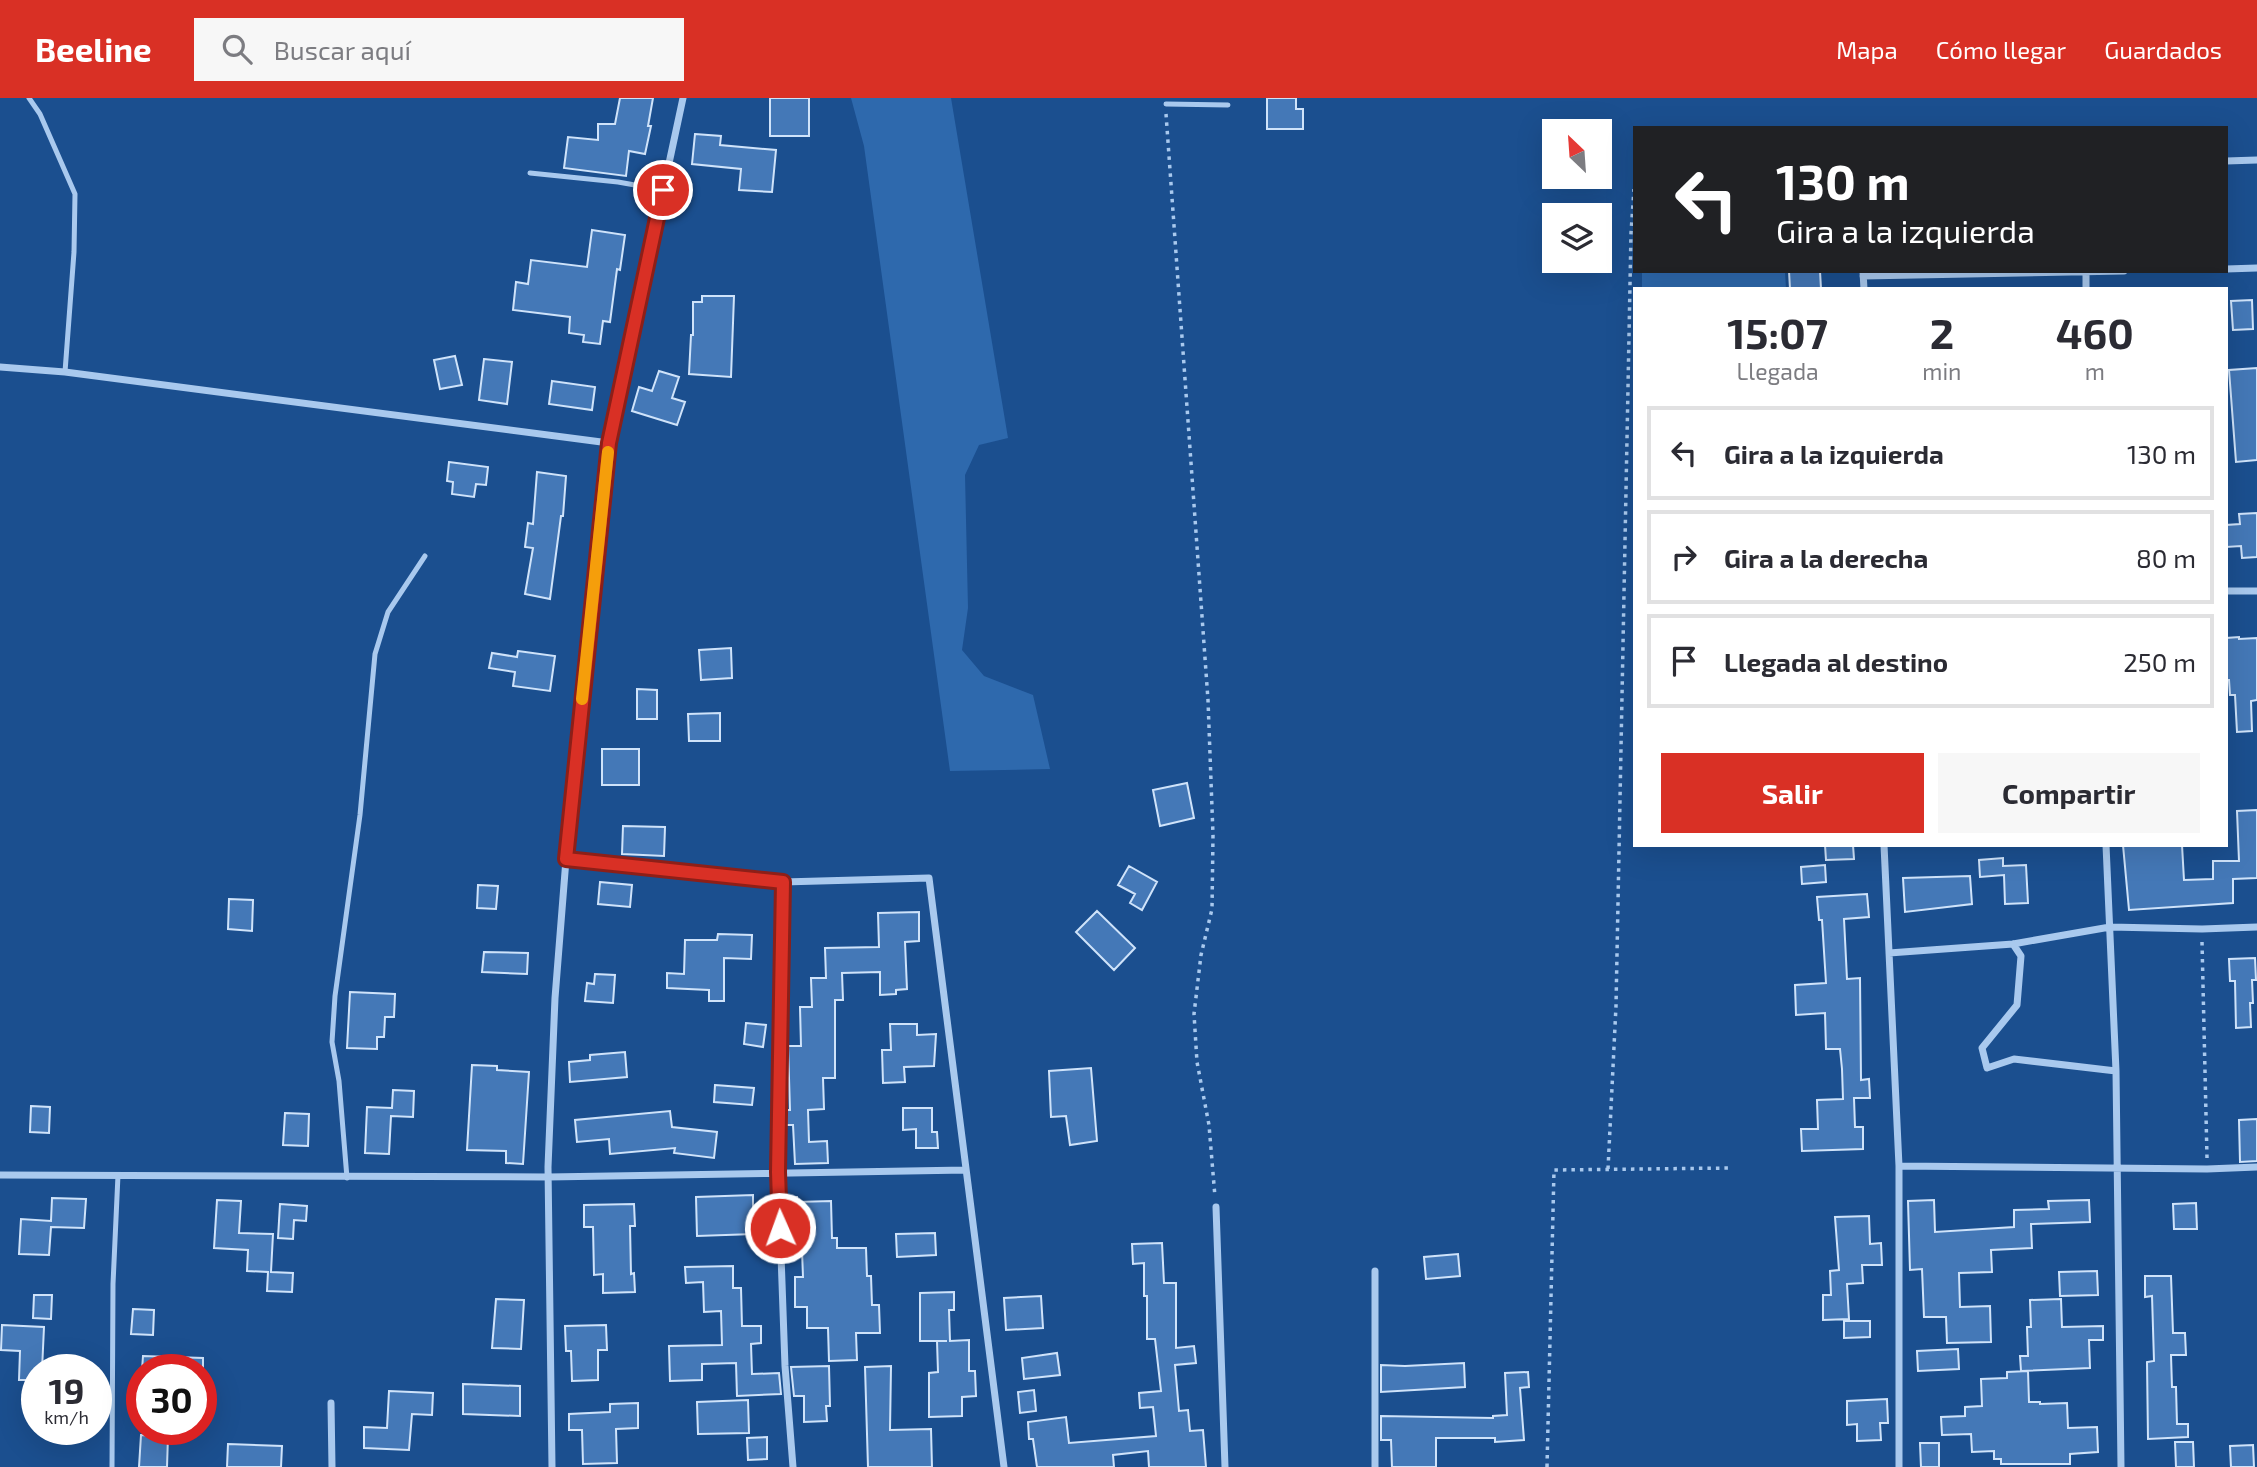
<!DOCTYPE html>
<html lang="es">
<meta charset="utf-8">
<style>
body{margin:0;font-family:"Exo 2",sans-serif;background:#f7f7f7;color:#2b2b33;height:100vh;display:flex;flex-direction:column;font-size:26px;white-space:nowrap}
*{box-sizing:border-box;margin:0}
p{font-size:23px;color:#7c7c81}
.icon{flex:none;width:38px;height:38px;fill:none;stroke:currentColor;stroke-width:2;stroke-linecap:round;stroke-linejoin:round}
.map{position:relative;flex:1;overflow:hidden}
.sheet{position:absolute;left:1633px;top:189px;width:595px;height:560px;display:flex;flex-direction:column;background:#fff;border-radius:0px;box-shadow:0 7px 28px #0002}
.sheet>*{flex:none}
.top-card{position:absolute;left:1633px;top:28px;width:595px;height:147px;border-radius:0px;box-shadow:0 7px 28px #0002;background:#202124;color:#fff;overflow:hidden}
.needle{width:46px;rotate:335deg}
.tools{position:absolute;left:1542px;top:21px;display:grid;gap:14px}
.tools a{display:grid;place-items:center;width:70px;height:70px;border-radius:0px;background:#fff;box-shadow:0 7px 28px #0002;font-size:35px}
.speed{position:absolute;left:21px;top:1256px;display:flex;gap:14px;font-size:35px;font-weight:700;text-align:center}
.speed>*{display:grid;place-content:center;width:91px;height:91px;border-radius:50%;background:#fff;box-shadow:0 7px 28px #0002;line-height:1}
.speed small{font-size:18px;font-weight:400}
.speed .limit{border:10px solid #d22;background:#fff;color:#111}
.pin{position:absolute;display:grid;place-items:center;width:60px;height:60px;color:#fff;margin:-30px;border:4px solid #fff;border-radius:50%;box-shadow:0 2px 7px #0007}
.me{position:absolute;width:77px;margin:-38px;rotate:358deg;stroke-linejoin:round;filter:drop-shadow(0 0 5px #0008)}
.turn{display:flex;align-items:center;gap:24px;height:147px;padding:0 28px;font-size:32px}
.turn .icon{width:91px;height:91px;stroke-width:2.5}
.turn b{display:block;font-size:49px;line-height:60px}
.eta{display:flex;justify-content:space-evenly;align-items:center;height:119px;text-align:center}
.eta b{font-size:42px;font-weight:700;line-height:49px}
.cta{display:flex;gap:14px;margin-top:auto;padding:14px 28px}
.cta a{flex:1;height:80px;border-radius:0px;background:#d93025;color:#fff;font-size:28px;font-weight:700;line-height:80px;text-align:center}
.cta a+a{background:#f7f7f7;color:#2b2b33}
ul{padding:0;list-style:none}
li{display:flex;align-items:center;gap:21px;height:94px;margin:0 14px 10px;padding:0 14px;border:4px solid #e1e1e2;border-radius:0px}
li div{flex:1}
li b{display:block;font-size:26px}
li em{font-style:normal}
header{display:flex;align-items:center;gap:42px;box-sizing:border-box;height:98px;padding:0 35px;background:#d93025;color:#fff}
header strong{font-size:33px}
nav{display:flex;gap:38px;margin-inline-start:auto;font-size:24px}
.search{width:490px;height:63px;background:#f7f7f7;display:flex;align-items:center;gap:18px;box-sizing:border-box;padding:0 24px;border-radius:0px;color:#7c7c81;font-size:26px}
.map>svg:first-child{display:block}
.green{fill:#2e69ad}
.building{fill:#4478b7;stroke:#cfe3fa;stroke-width:2}
.lines{fill:none;stroke-linecap:round;stroke-linejoin:round}
.path{stroke:#a9c9ee;stroke-width:3.5;stroke-dasharray:3.5 5;stroke-linecap:butt}
.lane{stroke:#a9c9ee;stroke-width:5}
.street{stroke:#a9c9ee;stroke-width:7}
.route-casing{stroke:#8d1f18;stroke-width:18}
.route{stroke:#d93025;stroke-width:12}
.slow{stroke:#f59e0b;stroke-width:12}
</style>
<header>
<strong>Beeline</strong>
<div class="search"><svg class="icon" aria-label="search" viewBox="0 0 24 24"><circle cx="10" cy="10" r="6"/><path d="M15 15l6 6"/></svg>Buscar aquí</div>
<nav><a>Mapa</a><a>Cómo llegar</a><a>Guardados</a></nav>
</header>
<div class="map">
<svg width="2257" height="1369" viewBox="0 0 2257 1369">
<rect width="100%" height="100%" fill="#1b4f8f"/>
<path class="green" d="M851 0H951L1008 340 979 347 965 377 968 510 962 552 984 578 1033 597 1050 671 950 673 864 48Z
M1642 173 1785 174 1786 191H1642Z"/>
<path class="building" d="M620 0H653L648 28H651L645 56 629 53 626 78 564 70 568 39 598 42V26H615Z
M770 0H809V38H770Z
M1267 0H1296V11H1303V31H1267Z
M695 36 721 38 720 47 776 52 772 94 739 92 741 71 692 66Z
M592 132 625 137 620 172 617 171 610 224 603 223 600 246 583 244 584 237 569 235 570 219 513 212 516 184 528 186 531 162 587 169Z
M1789 173H1820L1821 191H1790Z
M702 198H734L731 279 689 276 691 237H693V204H702Z
M2252 202 2253 231 2233 232 2231 203Z
M455 258 462 287 440 291 434 262Z
M484 261 512 264 507 306 479 302Z
M2257 270V362L2236 364 2229 272Z
M659 273 679 279 672 300 685 304 677 327 632 313 639 289 652 293Z
M552 283 595 289 592 312 549 306Z
M449 364 488 369 486 387 476 386 474 399 452 396 453 384 447 383Z
M537 374 566 378 563 418H561L550 501 525 496 533 450 525 449 528 425 533 426Z
M2257 415V459L2242 460 2241 448 2226 449V427L2240 426 2239 416Z
M2239 539V541L2257 540V602L2251 603 2252 633 2237 634 2235 597H2230L2229 582H2226V540Z
M731 550 732 580 701 582 699 552Z
M518 553 555 558 550 593 513 588 515 574 489 570 492 555 517 559Z
M637 591 657 592V621H637Z
M720 615V643H689L688 616Z
M602 651H639V687H602Z
M1187 685 1194 720 1160 728 1153 692Z
M2257 712V780L2233 781V805L2129 812 2123 747H2182L2184 782 2213 781V763H2239L2237 713Z
M623 728 665 729 664 758 622 756Z
M1825 747H1853L1854 761 1826 762Z
M2003 760V768L2026 767 2028 805 2005 806 2004 777 1980 779 1979 762Z
M1825 767 1826 784 1802 786 1801 769Z
M1129 768 1157 784 1142 812 1130 805 1135 796 1118 787Z
M1970 778 1972 806 1905 814 1903 780Z
M600 784 632 787 630 809 598 806Z
M478 787 498 788 496 811 477 810Z
M1867 796 1869 819 1844 821 1847 881 1860 880 1861 982 1869 981 1870 1000H1854L1855 1029H1863V1051L1802 1053 1801 1031H1818L1817 1002 1843 1001 1842 971 1840 951H1826L1825 915 1796 917 1795 887 1826 885 1822 822H1819L1817 799Z
M229 801 253 802 252 833 228 831Z
M1097 813 1135 850 1114 872 1076 834Z
M919 814V843L905 844 907 891 896 892V896L880 897V874L842 875 843 902H835V980H823L824 1011 808 1012 809 1044 827 1043 828 1065 795 1066 793 1027H785V1012H790L788 948H801L800 909H812L811 880H826L825 850 879 849 878 815Z
M718 836 752 837 751 861 724 860V903H709V892L667 890V875L684 876 685 842H717Z
M484 854 528 855 527 876 482 874Z
M2255 860 2256 882H2252L2253 905H2250L2251 929 2236 930 2235 883H2230L2229 861Z
M595 876 615 877 613 905 585 903 587 885 594 886Z
M350 894 395 896 394 919H385L384 939H377V951L347 950Z
M746 925 766 927 763 949 744 946Z
M890 926H917V937L936 936 934 968 904 969 905 984 883 985 882 952H891Z
M625 954 627 979 570 984 569 964 590 962V957Z
M472 967 497 968V972L529 974 523 1066 506 1065V1053L467 1052Z
M1091 970 1097 1043 1070 1047 1066 1018 1051 1019 1049 973Z
M715 987 754 990 752 1007 714 1004Z
M393 992 414 993 413 1019 391 1018 389 1056 365 1055 367 1009 392 1010Z
M31 1008 50 1009 49 1035 30 1034Z
M903 1010H932V1034H937L938 1050H916V1031L903 1032Z
M670 1013 672 1029 717 1034 714 1060 674 1055 675 1050 610 1056 609 1041 577 1044 575 1022Z
M285 1015 309 1016 308 1048 283 1047Z
M2257 1021V1063L2240 1064 2239 1022Z
M753 1097V1111L773 1110 774 1127 754 1129V1136L697 1138 696 1099Z
M785 1099H797V1104L831 1103 832 1140H837V1150H866L867 1178H871L872 1207H879L880 1235H856L857 1262 829 1263 828 1230H807V1209H795V1179H803L801 1127H786Z
M52 1100 86 1101 84 1130 51 1129 49 1157 19 1156 21 1121 51 1123Z
M217 1102 241 1103 239 1135 273 1136 271 1174 293 1175 292 1194 267 1193 268 1174 247 1173 248 1152 214 1150Z
M1934 1102 1935 1134 2014 1129V1112L2049 1111 2048 1103 2089 1102 2090 1124 2031 1126 2032 1150 1991 1152 1992 1174 1959 1175 1960 1209 1990 1208 1991 1244 1947 1245 1946 1219H1924L1922 1171 1910 1172 1908 1103Z
M2196 1105 2197 1131H2174L2173 1106Z
M280 1106 307 1108 306 1123 294 1122 293 1141 278 1140Z
M634 1106 635 1128H630L631 1176 634 1175 635 1194 603 1195V1176L594 1177 593 1129H584V1107Z
M1869 1118 1870 1146 1881 1145 1882 1167H1862L1863 1185 1847 1186 1849 1221 1823 1222V1197H1831L1830 1173 1839 1172 1835 1119Z
M935 1135 936 1157 897 1159 896 1136Z
M1162 1145 1164 1185H1176V1250L1194 1248 1196 1265 1175 1267 1179 1313 1188 1312 1190 1333 1203 1332 1206 1369H1149L1148 1353 1113 1357 1114 1369H1037L1033 1341H1029L1028 1324 1066 1319 1069 1345 1156 1338 1153 1309 1140 1310 1139 1295 1161 1293 1155 1241H1147V1198H1144V1165L1133 1166 1132 1146Z
M1458 1156 1460 1178 1426 1181 1424 1159Z
M733 1168V1190H741L742 1228H761V1245L751 1246 752 1276 779 1275 781 1296 737 1298 736 1265 702 1266V1282L670 1283 669 1248 722 1247 721 1213 704 1214 703 1184 686 1185 685 1169Z
M2097 1173 2098 1197 2060 1198 2059 1174Z
M2145 1178H2171L2173 1235H2185L2186 1257H2171L2172 1289H2176L2177 1326H2188V1339L2148 1341 2147 1264 2154 1263 2152 1198 2145 1199Z
M954 1194V1212H949L950 1243 969 1242V1273H975L976 1298 962 1299V1318L929 1319V1275L938 1274 937 1243H947H920V1195Z
M34 1197H52L51 1221 33 1220Z
M1041 1198 1043 1230 1006 1232 1004 1200Z
M496 1201 524 1202 521 1251 492 1250Z
M2061 1201 2062 1229 2103 1228V1242H2089L2090 1270 2021 1273 2020 1258H2028L2027 1229H2031L2030 1202Z
M133 1211 154 1212 153 1237 131 1236Z
M1844 1223H1870V1239L1844 1240Z
M2 1227 44 1229 42 1272H37V1282H19L20 1253 1 1252Z
M606 1227 607 1252H598V1282L572 1283 571 1253H566L565 1228Z
M1958 1251 1959 1271 1918 1273 1917 1253Z
M1057 1255 1060 1277 1024 1281 1022 1260Z
M143 1258 203 1260V1272H142Z
M1464 1265 1465 1289 1381 1294V1267L1405 1268Z
M829 1268 830 1308H826L827 1323 804 1324V1298H794L791 1269Z
M891 1268 890 1332 931 1331 932 1369H868L865 1269Z
M2028 1273 2029 1304H2040V1306L2067 1305 2068 1330 2097 1329 2098 1354 2070 1356V1366H2001V1361H1994V1353L1972 1354 1971 1336 1942 1337 1941 1319 1965 1318V1309L1982 1308 1981 1281 2007 1280V1274Z
M1528 1274 1529 1289 1520 1290 1524 1342 1495 1344V1340H1436V1369H1392L1391 1342H1381V1318L1493 1320V1318L1507 1317 1505 1275Z
M463 1286 520 1288V1318L463 1316Z
M1034 1292 1036 1313 1020 1315 1018 1294Z
M389 1293 433 1295 432 1317 412 1316 409 1352 364 1350V1329L387 1330Z
M1887 1301 1888 1325H1880L1881 1342 1857 1343V1326L1847 1327V1303Z
M748 1302 749 1335 698 1336 697 1304Z
M638 1305V1330L616 1331 617 1365 583 1366 582 1332H569V1316L610 1314V1306Z
M141 1337 168 1338 167 1369H139Z
M767 1339V1361L748 1362 747 1340Z
M2175 1344H2193L2194 1369H2176Z
M1920 1345H1939V1369H1921Z
M228 1346 282 1348 281 1369H227Z
M2253 1347 2254 1369H2231L2230 1348Z"/>
<g class="lines">
<path class="path" d="M1166 16 1208 602 1213 737 1212 811 1201 857 1194 916 1197 964 1209 1027 1215 1099
M2202 844 2207 1060
M1608 1071 1616 908 1631 135 1634 91
M1547 1369 1554 1072 1731 1070"/>
<path class="lane" d="M29 0 40 16 75 96 74 154 65 274
M1166 6 1228 7
M530 75 618 84 663 92
M347 1080 339 983 332 944 335 898 360 717 375 556 388 514 425 458
M112 1369 113 1186 118 1077"/>
<path class="street" d="M2226 63 2257 62
M2226 171 2257 170
M1863 174 1864 191
M2086 174V191
M1863 178 2124 173
M0 269 65 274 609 345
M2226 493H2257
M1884 747 1899 1068V1369
M2106 747 2116 973 2121 1369
M566 761 783 784 929 780 1004 1369
M783 784 778 1074 785 1268 793 1369
M2013 846 2021 858 2017 907 1982 950 1987 970 2014 961 2116 973
M1889 855 2013 846 2110 829 2202 831 2257 829
M1899 1068 2207 1071 2257 1069
M0 1077 548 1079 966 1072
M1216 1109 1225 1369
M331 1305 332 1369
M552 1369 548 1069 555 900 570 711 609 345 683 0
M1375 1369V1173"/>
</g>
<g class="lines">
<defs>
<path id="route" d="M663 92 609 345 566 761 783 784 778 1074 780 1130"/>
</defs>
<use href="#route" class="route-casing"/>
<use href="#route" class="route"/>
<path class="slow" d="M582 601 608 354"/>
</g>
</svg>
<div class="tools">
<a><svg class="needle" viewBox="-14 -14 28 28"><path d="M0-13l5 13h-10z" fill="#e53935"/><path d="M0 13l5-13h-10z" fill="#7c7c81"/></svg></a>
<a><svg class="icon" aria-label="layers" viewBox="0 0 24 24"><path d="M12 4l9 5-9 5-9-5zM3 14l9 5 9-5"/></svg></a>
</div>
<div class="speed"><div>19<small>km/h</small></div><div class="limit">30</div></div>
<div class="pin" style="left:663px;top:92px;background:#d93025"><svg class="icon" aria-label="arrive" viewBox="0 0 24 24"><path d="M6 21V4h12l-3 4 3 4H6"/></svg></div>
<svg class="me" style="left:780px;top:1130px" viewBox="-20 -20 40 40"><circle r="17" fill="#d93025" stroke="#fff" stroke-width="3"/><path d="M0-11L8 9 0 5-8 9z" fill="#fff"/></svg>
<div class="top-card">
<div class="turn"><svg class="icon" aria-label="left" viewBox="0 0 24 24"><path d="M17 20v-9H6M10 6l-5 5 5 5"/></svg><div><b>130 m</b>Gira a la izquierda</div></div>
</div>
<section class="sheet">
<div class="eta">
<div><b>15:07</b><p>Llegada</p></div>
<div><b>2</b><p>min</p></div>
<div><b>460</b><p>m</p></div>
</div>
<ul>
<li><svg class="icon" aria-label="left" viewBox="0 0 24 24"><path d="M17 20v-9H6M10 6l-5 5 5 5"/></svg><div><b>Gira a la izquierda</b></div><em>130 m</em></li>
<li><svg class="icon" aria-label="right" viewBox="0 0 24 24"><path d="M7 20v-9h11M14 6l5 5-5 5"/></svg><div><b>Gira a la derecha</b></div><em>80 m</em></li>
<li><svg class="icon" aria-label="arrive" viewBox="0 0 24 24"><path d="M6 21V4h12l-3 4 3 4H6"/></svg><div><b>Llegada al destino</b></div><em>250 m</em></li>
</ul>
<div class="cta"><a>Salir</a><a>Compartir</a></div>
</section>
</div>
